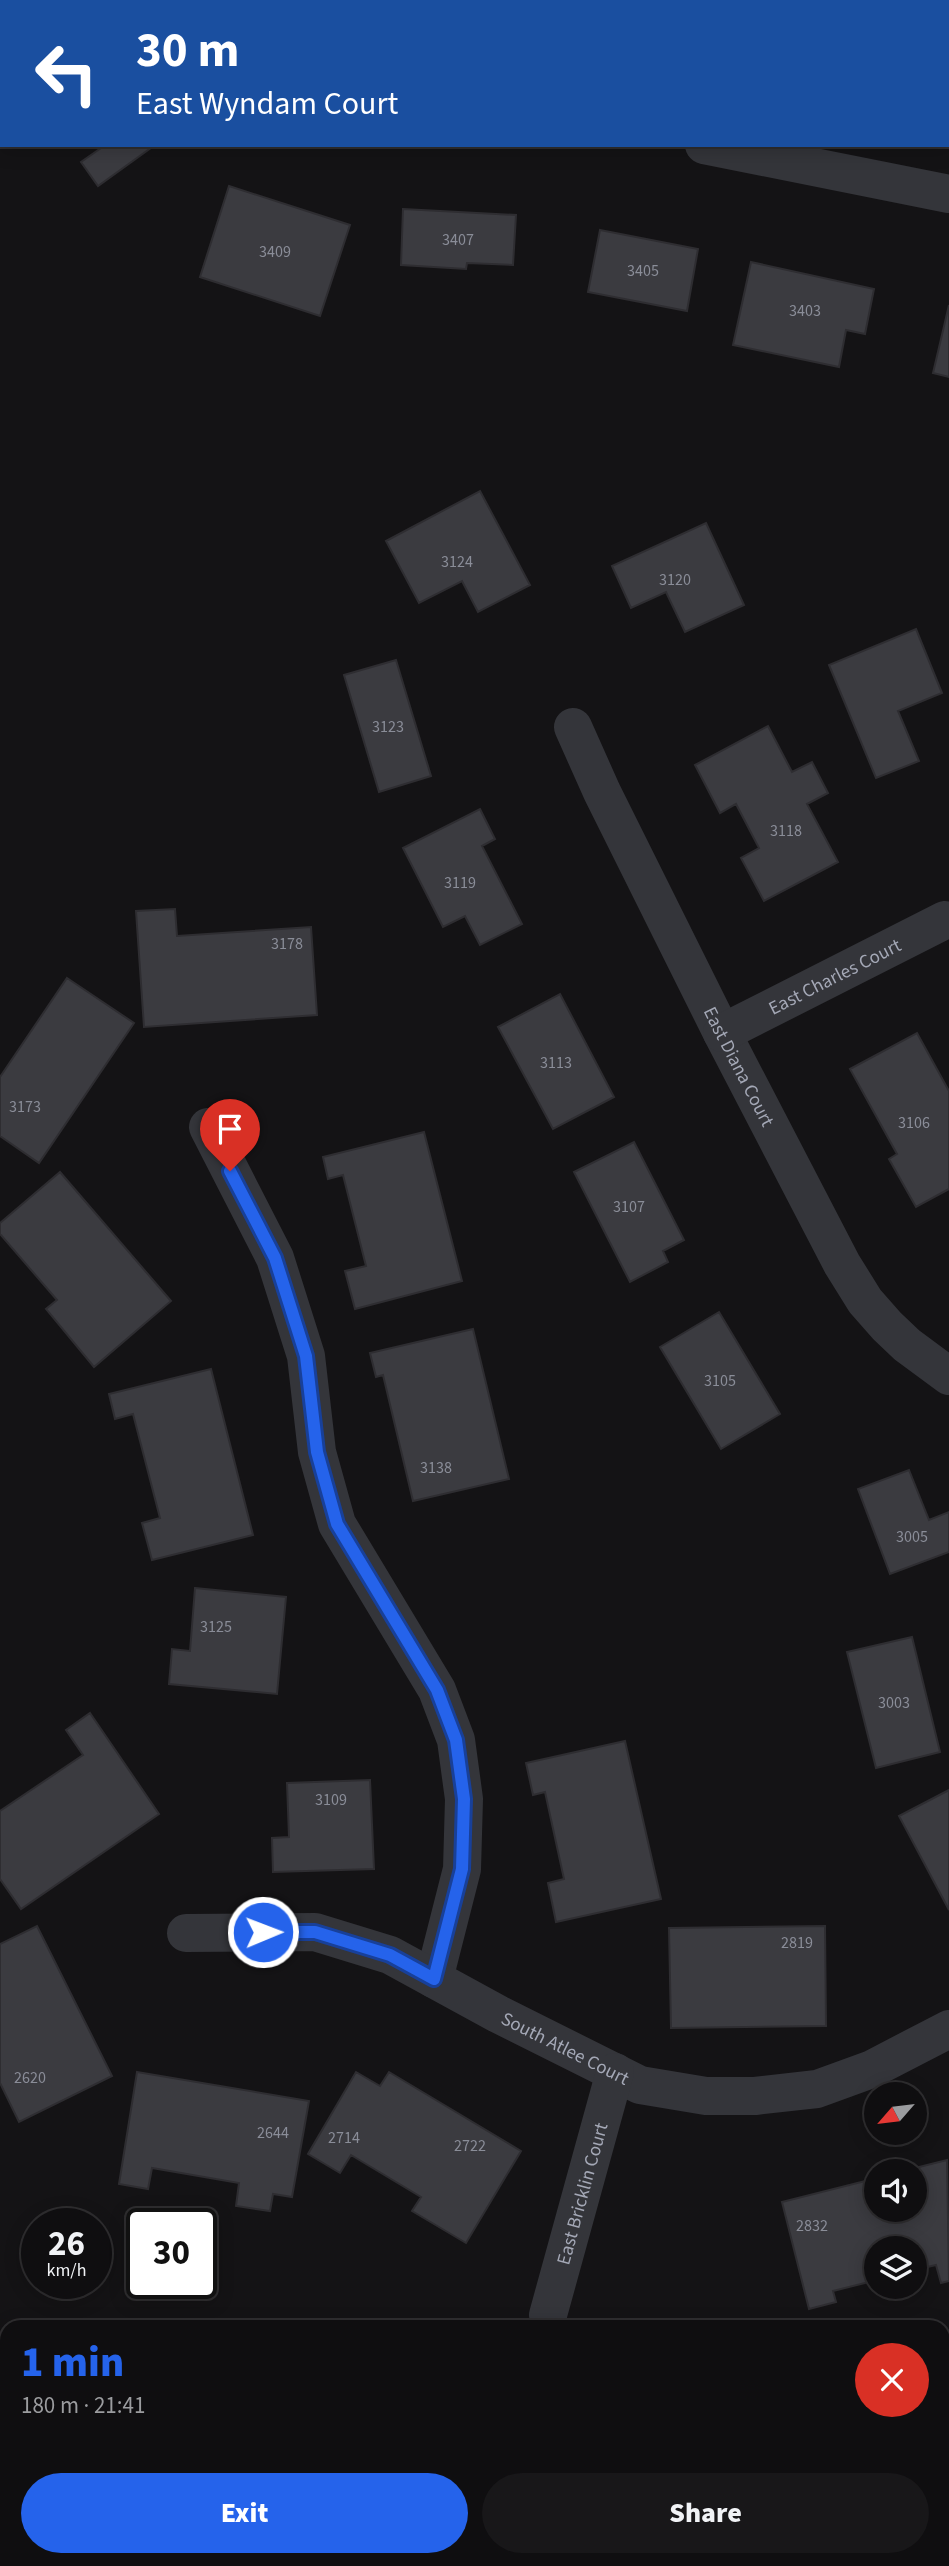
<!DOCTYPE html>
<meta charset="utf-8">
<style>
body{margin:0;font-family:"Source Sans 3",sans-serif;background:#181719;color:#f1f3f6;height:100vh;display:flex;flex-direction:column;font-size:26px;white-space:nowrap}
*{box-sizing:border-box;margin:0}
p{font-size:23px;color:#9b9c9f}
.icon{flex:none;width:38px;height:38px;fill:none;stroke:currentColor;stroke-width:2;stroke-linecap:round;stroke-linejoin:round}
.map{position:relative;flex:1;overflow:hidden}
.sheet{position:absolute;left:0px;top:2320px;width:950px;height:247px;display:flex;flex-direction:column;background:#0f0e10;border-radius:21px 21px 0 0;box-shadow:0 4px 18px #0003,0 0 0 2px #2f2e30}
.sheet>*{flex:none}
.guide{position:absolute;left:0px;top:0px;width:950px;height:147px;box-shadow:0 4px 18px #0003,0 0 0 2px #2f2e30;background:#1a4fa0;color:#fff;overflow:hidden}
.needle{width:46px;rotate:242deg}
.fabs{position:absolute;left:864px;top:2082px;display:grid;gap:14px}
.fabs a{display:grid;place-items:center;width:63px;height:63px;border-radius:50%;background:#0f0e10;box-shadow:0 4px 18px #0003,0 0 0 2px #2f2e30;font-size:35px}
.speed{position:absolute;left:21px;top:2208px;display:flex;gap:14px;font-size:35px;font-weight:700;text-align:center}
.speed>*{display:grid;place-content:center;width:91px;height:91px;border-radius:50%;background:#0f0e10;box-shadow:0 4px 18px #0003,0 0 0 2px #2f2e30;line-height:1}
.speed small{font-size:18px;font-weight:400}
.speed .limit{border:4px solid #111;border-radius:10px;background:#fff;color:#111}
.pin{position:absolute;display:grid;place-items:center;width:60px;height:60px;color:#fff;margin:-72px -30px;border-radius:50% 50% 50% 0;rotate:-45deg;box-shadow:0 0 7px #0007}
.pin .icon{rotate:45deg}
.me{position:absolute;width:77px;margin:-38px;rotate:89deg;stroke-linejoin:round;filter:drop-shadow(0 0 5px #0008)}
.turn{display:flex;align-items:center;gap:24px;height:147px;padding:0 21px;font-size:32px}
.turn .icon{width:91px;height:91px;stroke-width:2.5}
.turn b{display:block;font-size:49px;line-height:60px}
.round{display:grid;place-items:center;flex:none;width:74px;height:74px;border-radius:37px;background:#181719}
.overview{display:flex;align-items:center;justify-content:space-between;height:119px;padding:0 21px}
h1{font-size:42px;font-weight:800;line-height:52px;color:#2563eb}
.cta{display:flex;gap:14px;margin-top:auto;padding:14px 21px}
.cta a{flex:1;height:80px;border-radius:42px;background:#2563eb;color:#fff;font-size:28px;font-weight:800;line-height:80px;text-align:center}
.cta a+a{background:#181719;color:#f1f3f6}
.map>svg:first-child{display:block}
.building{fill:#3b3b40;stroke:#2e2d31;stroke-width:2}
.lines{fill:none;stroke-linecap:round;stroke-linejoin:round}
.street{stroke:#34353a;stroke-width:38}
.route-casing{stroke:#184099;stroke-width:18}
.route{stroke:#2563eb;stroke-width:12}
.labels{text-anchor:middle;stroke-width:6;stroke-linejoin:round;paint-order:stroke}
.number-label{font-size:16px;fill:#8a8d98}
.street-label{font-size:19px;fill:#a4a8b6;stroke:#0f0e10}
</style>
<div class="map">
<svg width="949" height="2566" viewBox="0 0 949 2566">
<rect width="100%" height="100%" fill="#141315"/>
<path class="building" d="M7 0H37L34 2Z
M99 145H155L98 186 81 162 101 148Z
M229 186 350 225 320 316 200 277Z
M403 209 516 215 513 265 467 263 466 269 401 265Z
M600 230 698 249 687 311 588 292Z
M751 262 874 289 865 334 846 330 839 367 733 345Z
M949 305V377L933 373Z
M480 491 530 585 478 612 462 581 419 603 386 541Z
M706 523 744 605 685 632 666 592 631 608 612 566Z
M916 629 942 693 898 711 919 761 876 778 829 665Z
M396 660 431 776 379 792 344 675Z
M768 726 792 772 812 762 828 793 807 804 838 862 764 901 741 858 759 848 736 804 720 813 695 765Z
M480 809 495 839 482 846 522 924 480 945 465 916 443 927 403 848Z
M175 909 177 936 311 927 317 1015 144 1027 136 911Z
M67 978 134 1023 39 1163 0 1136V1077Z
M560 994 614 1097 553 1129 498 1027Z
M917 1033 949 1091V1189L916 1207 889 1159 897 1154 850 1069Z
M424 1132 462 1281 355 1309 345 1271 366 1266 343 1175 328 1179 323 1157Z
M634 1142 684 1240 663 1251 668 1262 630 1282 574 1172Z
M60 1172 171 1301 94 1367 46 1309 57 1300 0 1234V1223Z
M719 1312 780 1414 721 1449 660 1347Z
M473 1329 509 1479 413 1501 383 1375 376 1377 370 1353Z
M211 1369 253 1535 152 1560 142 1523 160 1518 133 1414 115 1419 109 1394Z
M909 1470 929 1520 949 1512V1552L890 1574 858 1489Z
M195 1588 286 1597 277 1694 169 1684 172 1649 190 1651Z
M912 1637 940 1752 876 1768 847 1652Z
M90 1713 159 1814 21 1909 0 1879V1811L83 1755 66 1730Z
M625 1741 661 1899 556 1922 548 1883 564 1879 545 1792 533 1795 526 1763Z
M370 1780 374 1869 273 1872 272 1838 289 1837 287 1783Z
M949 1790V1910L899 1816Z
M37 1926 112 2076 19 2122 0 2083V1944Z
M825 1926 826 2026 671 2028 669 1928Z
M137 2072 309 2101 292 2197 273 2194 270 2211 236 2206 239 2183 152 2168 148 2189 119 2184Z
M356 2072 380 2086 389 2072 521 2151 466 2243 412 2211 421 2197 351 2155 340 2173 308 2154Z
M947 2160 949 2281 941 2283 936 2265 915 2270V2249H877V2280L833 2291 836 2302 809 2309 782 2202 877 2178V2210H915V2172H899Z
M417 2560H519L509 2566H420Z
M558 2560H755L758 2566H561Z"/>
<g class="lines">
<g class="street">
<path d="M236 0 238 2"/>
<path d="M704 145 949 194"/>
<path id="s1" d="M573 727 602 792 722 1033 842 1264 865 1301 887 1326 907 1345 949 1376"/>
<path id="s2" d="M722 1033 945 920"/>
<path d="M208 1127 275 1258 306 1356 317 1452 337 1524 437 1690 456 1740 464 1799 462 1869 434 1979"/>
<path id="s3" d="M186 1933 315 1932 390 1955 498 2014 640 2085 706 2096H755L817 2089 872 2069 949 2029"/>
<path id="s4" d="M548 2315 615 2072"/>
</g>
</g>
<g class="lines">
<defs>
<path id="route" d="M230 1171 275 1258 306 1356 317 1452 337 1524 437 1690 456 1740 464 1799 462 1869 434 1979 390 1955 315 1932H263"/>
</defs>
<use href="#route" class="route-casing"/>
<use href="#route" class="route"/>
</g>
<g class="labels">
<g class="number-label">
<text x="458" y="245">3407</text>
<text x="275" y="257">3409</text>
<text x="643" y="276">3405</text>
<text x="805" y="316">3403</text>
<text x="457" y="567">3124</text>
<text x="675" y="585">3120</text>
<text x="388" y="732">3123</text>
<text x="786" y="836">3118</text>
<text x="460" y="888">3119</text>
<text x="287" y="949">3178</text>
<text x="556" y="1068">3113</text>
<text x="25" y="1112">3173</text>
<text x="914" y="1128">3106</text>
<text x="629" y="1212">3107</text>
<text x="720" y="1386">3105</text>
<text x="436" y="1473">3138</text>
<text x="912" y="1542">3005</text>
<text x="216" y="1632">3125</text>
<text x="894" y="1708">3003</text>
<text x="331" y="1805">3109</text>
<text x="797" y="1948">2819</text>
<text x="30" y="2083">2620</text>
<text x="273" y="2138">2644</text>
<text x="344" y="2143">2714</text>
<text x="470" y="2151">2722</text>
<text x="812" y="2231">2832</text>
</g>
<g class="street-label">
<text dy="7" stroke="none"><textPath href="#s2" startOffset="126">East Charles Court</textPath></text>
<text dy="7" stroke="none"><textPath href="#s1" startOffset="378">East Diana Court</textPath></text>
<text dy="7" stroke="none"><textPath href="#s3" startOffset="406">South Atlee Court</textPath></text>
<text dy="7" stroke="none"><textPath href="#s4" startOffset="126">East Bricklin Court</textPath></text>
</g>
</g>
</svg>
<div class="fabs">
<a><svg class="needle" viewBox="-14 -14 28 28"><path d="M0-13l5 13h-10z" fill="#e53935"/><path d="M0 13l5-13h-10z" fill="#9b9c9f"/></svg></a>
<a><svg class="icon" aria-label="sound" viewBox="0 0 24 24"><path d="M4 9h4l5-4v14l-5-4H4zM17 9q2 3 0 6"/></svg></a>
<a><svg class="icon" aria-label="layers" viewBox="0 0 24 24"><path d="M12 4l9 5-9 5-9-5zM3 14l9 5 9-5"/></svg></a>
</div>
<div class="speed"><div>26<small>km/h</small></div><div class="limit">30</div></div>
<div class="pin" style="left:230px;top:1171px;background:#d93025"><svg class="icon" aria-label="arrive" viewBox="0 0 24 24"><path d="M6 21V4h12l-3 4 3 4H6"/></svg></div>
<svg class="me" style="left:263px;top:1932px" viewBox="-20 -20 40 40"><circle r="17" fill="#2563eb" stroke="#fff" stroke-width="3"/><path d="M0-11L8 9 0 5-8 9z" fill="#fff"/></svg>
<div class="guide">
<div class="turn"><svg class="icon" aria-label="left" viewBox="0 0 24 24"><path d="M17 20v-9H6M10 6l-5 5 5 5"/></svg><div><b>30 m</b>East Wyndam Court</div></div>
</div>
<section class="sheet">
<div class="overview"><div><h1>1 min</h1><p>180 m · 21:41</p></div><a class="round" style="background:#d93025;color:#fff"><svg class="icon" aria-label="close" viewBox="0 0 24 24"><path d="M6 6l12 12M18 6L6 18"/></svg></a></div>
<div class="cta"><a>Exit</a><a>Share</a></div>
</section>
</div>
